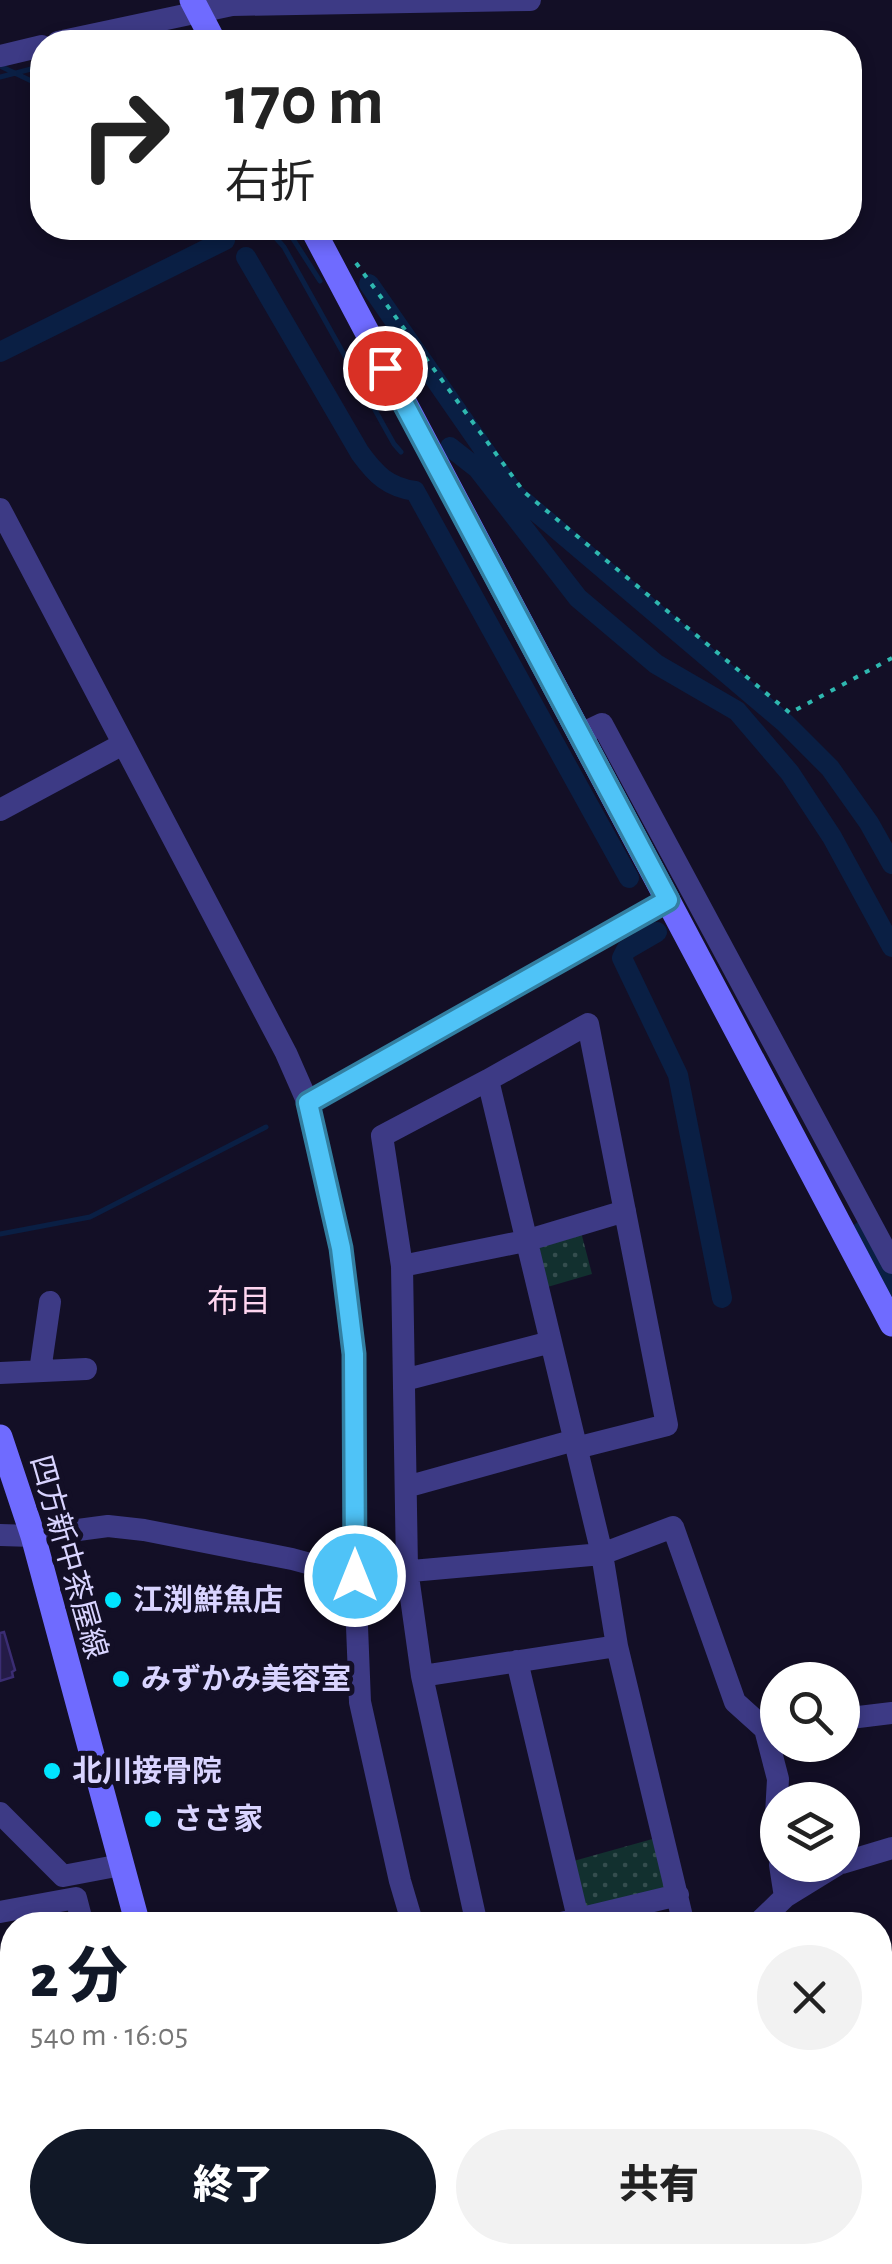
<!DOCTYPE html>
<html lang="ja">
<meta charset="utf-8">
<style>
body{margin:0;font-family:"Alegreya Sans","Noto Sans JP",sans-serif;background:#f2f2f2;color:#222;height:100vh;display:flex;flex-direction:column;font-size:38px;white-space:nowrap}
*{box-sizing:border-box;margin:0}
p{font-size:32px;color:#767676}
.icon{flex:none;width:55px;height:55px;fill:none;stroke:currentColor;stroke-width:2;stroke-linecap:round;stroke-linejoin:round}
.map{position:relative;flex:1;overflow:hidden}
.drawer{position:absolute;left:0px;top:1912px;width:892px;height:352px;display:flex;flex-direction:column;background:#fff;border-radius:40px 40px 0 0;box-shadow:0 5px 15px #0003}
.drawer>*{flex:none}
.top-card{position:absolute;left:30px;top:30px;width:832px;height:210px;border-radius:40px;box-shadow:0 5px 15px #0003;background:#fff;color:#222;overflow:hidden}
.fabs{position:absolute;left:760px;top:1662px;display:grid;gap:20px}
.fabs a{display:grid;place-items:center;width:100px;height:100px;border-radius:50%;background:#fff;box-shadow:0 5px 15px #0003;font-size:50px}
.pin{position:absolute;display:grid;place-items:center;width:85px;height:85px;color:#fff;margin:-42px;border:5px solid #fff;border-radius:50%;box-shadow:0 2px 10px #0007}
.me{position:absolute;width:110px;margin:-55px;rotate:0deg;stroke-linejoin:round;filter:drop-shadow(0 0 8px #0008)}
.turn{display:flex;align-items:center;gap:35px;height:210px;padding:0 30px;font-size:45px}
.turn .icon{width:130px;height:130px;stroke-width:2.5}
.turn b{display:block;font-size:70px;line-height:85px}
.round{display:grid;place-items:center;flex:none;width:105px;height:105px;border-radius:52px;background:#f2f2f2}
.summary{display:flex;align-items:center;justify-content:space-between;height:170px;padding:0 30px}
h1{font-size:60px;font-weight:800;line-height:75px;color:#111827}
.cta{display:flex;gap:20px;margin-top:auto;padding:20px 30px}
.cta a{flex:1;height:115px;border-radius:60px;background:#111827;color:#fff;font-size:40px;font-weight:800;line-height:115px;text-align:center}
.cta a+a{background:#f2f2f2;color:#222}
.map>svg:first-child{display:block}
.green{fill:url(#green-dots)}
.lines{fill:none;stroke-linecap:round;stroke-linejoin:round}
.stream{stroke:#0a1f44;stroke-width:5}
.canal{stroke:#0a1f44;stroke-width:20}
.building{fill:#241b47;stroke:#3b2d73;stroke-width:2.5}
.path{stroke:#2fb8b0;stroke-width:4;stroke-dasharray:5 8;stroke-linecap:butt}
.street{stroke:#3d3a85;stroke-width:22}
.secondary{stroke:#6f6bff;stroke-width:25}
.route-casing{stroke:#337fa1;stroke-width:25}
.route{stroke:#4fc3f7;stroke-width:18}
.poi-dot{fill:#00e5ff;stroke:#130f26;stroke-width:4}
.labels{text-anchor:middle;stroke-width:10;stroke-linejoin:round;paint-order:stroke}
.street-label{font-size:30px;fill:#d9d4ff;stroke:#130f26}
.poi-label{font-size:30px;font-weight:bold;fill:#d9d4ff;stroke:#130f26;text-anchor:start}
.neighbourhood-label{font-size:32px;fill:#ffd6f0;stroke:#130f26}
</style>
<div class="map">
<svg width="892" height="2264" viewBox="0 0 892 2264">
<defs>
<pattern id="green-dots" width="8" height="8" patternUnits="userSpaceOnUse" patternTransform="scale(2.5)"><rect width="8" height="8" fill="#12302f"/><path d="M2 2h.1M6 6h.1" fill="none" stroke="#344d4e" stroke-width="1.8" stroke-linecap="round"/></pattern>
</defs>
<rect width="100%" height="100%" fill="#130f26"/>
<path class="green" d="M581 1232 592 1274 544 1288 534 1246Z
M656 1838 670 1890 583 1911 570 1862Z"/>
<g class="lines">
<path class="stream" d="M0 66 42 86
M0 77 35 68 42 72
M267 228 284 247 394 444 401 452
M286 228 320 281
M0 1234 90 1217 266 1127"/>
<path class="canal" d="M246 257 360 453C376 475 388 487 415 491L629 878
M369 284 514 493 785 723 830 768 869 823 892 864
M0 352 225 240 212 228
M450 447 478 469 578 598 656 664 737 711 790 773 832 837 892 947
M657 932 626 950 622 958 678 1075 722 1298
M862 1231 892 1287"/>
</g>
<path class="building" d="M4 1632 15 1670 12 1672 13 1677 0 1681V1633Z"/>
<g class="lines">
<path class="path" d="M356 263 524 492 790 713 892 658"/>
<path class="street" d="M58 42 232 5 530 0
M0 56 42 46
M0 509 286 1053 308 1103 341 1249 354 1354 355 1576 360 1702 400 1881 413 1925
M579 735 602 724 892 1263
M0 810 123 744
M488 1080 588 1024 667 1425 576 1448
M308 1103 667 901
M402 1266 525 1241 625 1211
M40 1371 50 1302
M0 1373 86 1369
M404 1380 551 1342
M406 1487 575 1440
M0 1535 33 1536 108 1526 144 1530 292 1559 355 1576 602 1554 673 1527 735 1702 765 1729 778 1779 775 1832 778 1850
M517 1661 578 1918
M422 1676 617 1646
M842 1719 892 1713
M0 1813 63 1876 121 1865
M842 1863 892 1848
M780 1865 785 1897
M0 1912 76 1898 83 1925
M477 1925 422 1676 407 1569 402 1266 382 1136 488 1080 602 1554 617 1646 684 1925
M553 1925 678 1895
M756 1925 785 1897 837 1865
M0 2112 12 2109
M880 2248 892 2244
M442 2252V2264
M831 2260 861 2252"/>
<path class="secondary" d="M192 0 214 42
M312 228 892 1324
M0 1437 33 1536 138 1925
M230 2252 233 2264"/>
</g>
<g class="lines">
<defs>
<path id="route" d="M355 1576 354 1354 341 1248 308 1103 668 900 385 368"/>
</defs>
<use href="#route" class="route-casing"/>
<use href="#route" class="route"/>
</g>
<g class="poi-dot">
<circle cx="113" cy="1600" r="10"/>
<circle cx="121" cy="1679" r="10"/>
<circle cx="52" cy="1771" r="10"/>
<circle cx="153" cy="1819" r="10"/>
</g>
<g class="labels">
<g class="street-label">
<text transform="translate(69 1557) rotate(74)" y="10">四方新中茶屋線</text>
</g>
<g class="poi-label">
<text x="133" y="1610">江渕鮮魚店</text>
<text x="141" y="1689">みずかみ美容室</text>
<text x="72" y="1781">北川接骨院</text>
<text x="173" y="1829">ささ家</text>
</g>
<g class="neighbourhood-label">
<text x="239" y="1312">布目</text>
</g>
</g>
</svg>
<div class="fabs">
<a><svg class="icon" aria-label="search" viewBox="0 0 24 24"><circle cx="10" cy="10" r="6"/><path d="M15 15l6 6"/></svg></a>
<a><svg class="icon" aria-label="layers" viewBox="0 0 24 24"><path d="M12 4l9 5-9 5-9-5zM3 14l9 5 9-5"/></svg></a>
</div>
<div class="pin" style="left:385px;top:368px;background:#d93025"><svg class="icon" aria-label="arrive" viewBox="0 0 24 24"><path d="M6 21V4h12l-3 4 3 4H6"/></svg></div>
<svg class="me" style="left:355px;top:1576px" viewBox="-20 -20 40 40"><circle r="17" fill="#4fc3f7" stroke="#fff" stroke-width="3"/><path d="M0-11L8 9 0 5-8 9z" fill="#fff"/></svg>
<div class="top-card">
<div class="turn"><svg class="icon" aria-label="right" viewBox="0 0 24 24"><path d="M7 20v-9h11M14 6l5 5-5 5"/></svg><div><b>170 m</b>右折</div></div>
</div>
<section class="drawer">
<div class="summary"><div><h1>2 分</h1><p>540 m · 16:05</p></div><a class="round"><svg class="icon" aria-label="close" viewBox="0 0 24 24"><path d="M6 6l12 12M18 6L6 18"/></svg></a></div>
<div class="cta"><a>終了</a><a>共有</a></div>
</section>
</div>
